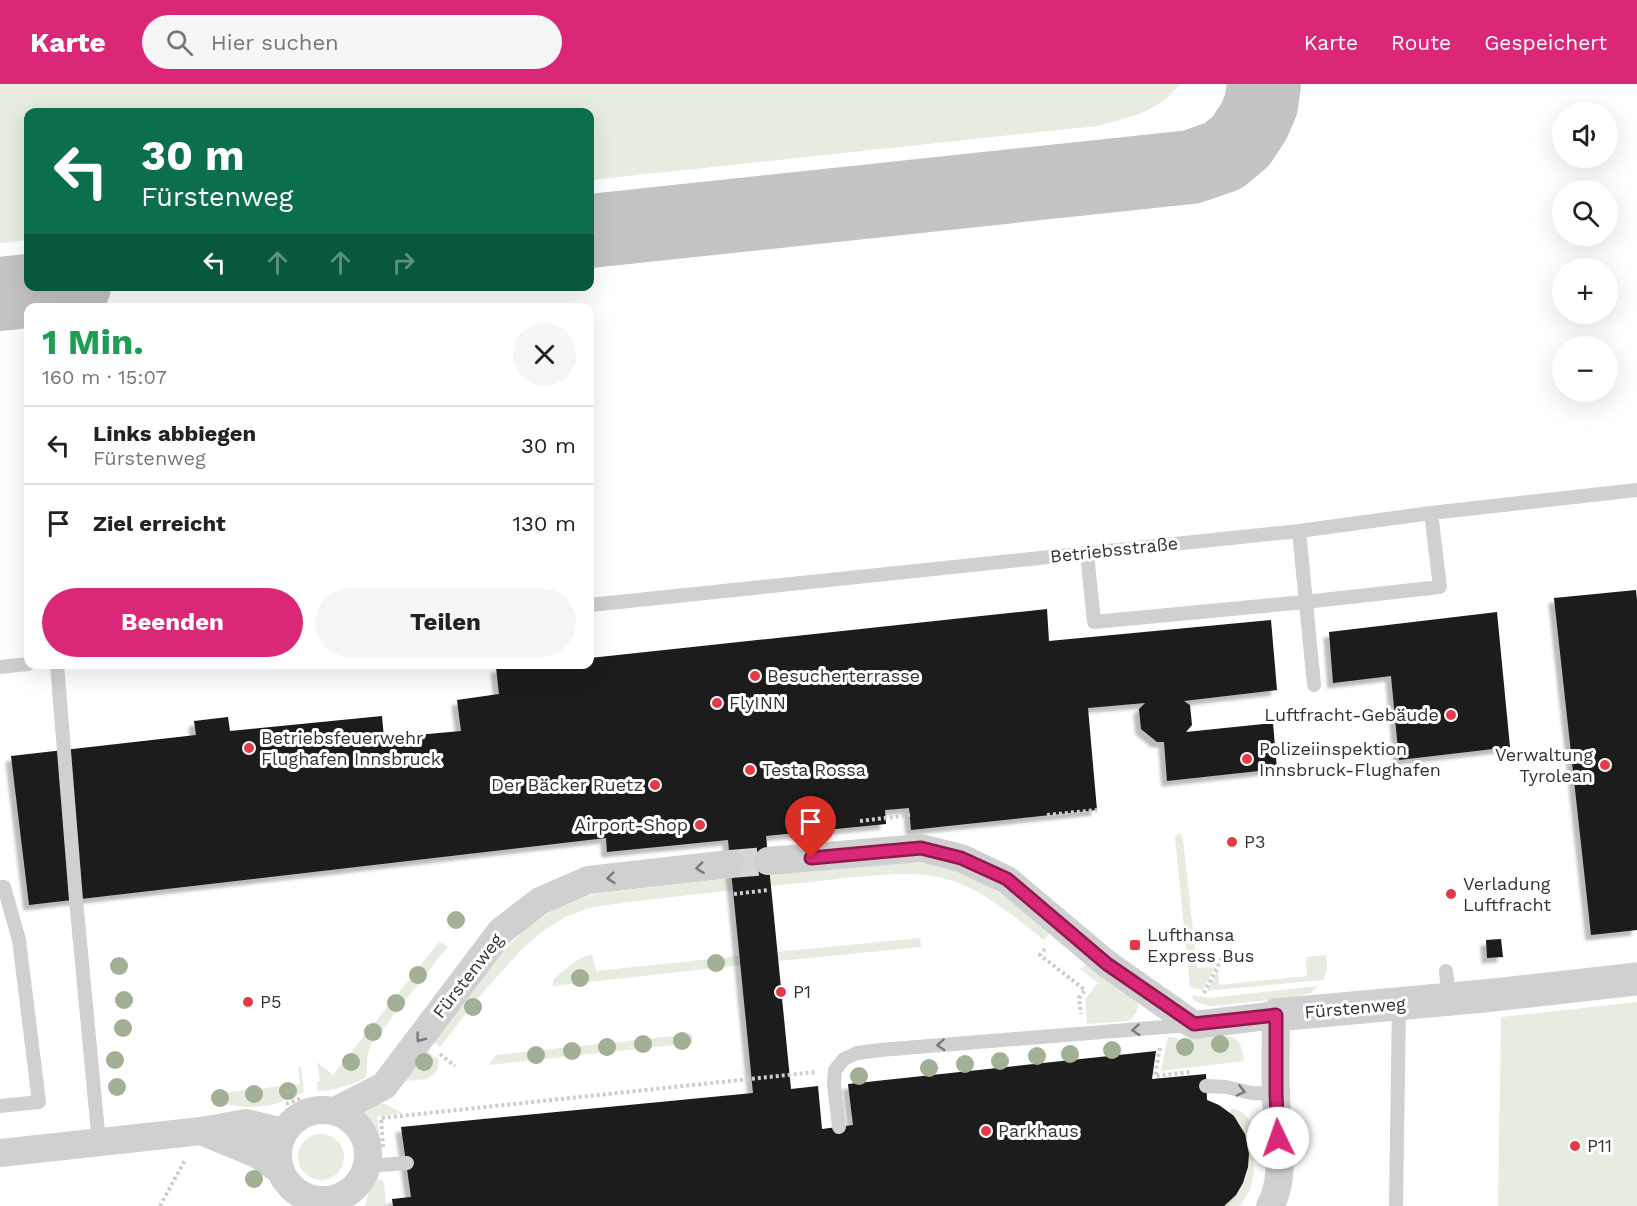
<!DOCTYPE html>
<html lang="de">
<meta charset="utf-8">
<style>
body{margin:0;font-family:"Work Sans",sans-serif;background:#f6f6f6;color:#222;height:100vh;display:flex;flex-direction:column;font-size:22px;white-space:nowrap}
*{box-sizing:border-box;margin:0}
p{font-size:20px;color:#767676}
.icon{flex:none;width:33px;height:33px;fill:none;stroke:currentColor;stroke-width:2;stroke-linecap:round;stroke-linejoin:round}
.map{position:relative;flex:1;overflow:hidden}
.drawer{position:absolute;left:24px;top:219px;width:570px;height:366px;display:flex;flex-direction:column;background:#fff;border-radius:12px;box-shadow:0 6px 24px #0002}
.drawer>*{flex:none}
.hud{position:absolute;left:24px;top:24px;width:570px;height:183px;border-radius:12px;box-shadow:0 6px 24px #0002;background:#0b6e4f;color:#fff;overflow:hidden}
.controls{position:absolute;left:1552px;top:18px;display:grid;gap:12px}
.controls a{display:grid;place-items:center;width:66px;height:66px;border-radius:50%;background:#fff;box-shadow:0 6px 24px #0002;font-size:30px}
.pin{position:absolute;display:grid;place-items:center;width:51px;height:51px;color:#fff;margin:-62px -26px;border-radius:50% 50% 50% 0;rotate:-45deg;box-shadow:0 0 6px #0007}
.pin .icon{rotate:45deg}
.me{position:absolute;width:66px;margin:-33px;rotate:357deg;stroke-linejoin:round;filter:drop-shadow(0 0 4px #0008)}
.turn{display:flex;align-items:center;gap:21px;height:126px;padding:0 18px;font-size:27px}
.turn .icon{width:78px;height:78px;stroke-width:2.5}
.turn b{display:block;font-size:42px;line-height:51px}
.lanes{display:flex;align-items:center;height:57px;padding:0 18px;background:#0003;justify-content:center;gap:30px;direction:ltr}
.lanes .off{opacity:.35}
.round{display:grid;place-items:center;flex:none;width:63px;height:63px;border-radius:32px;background:#f6f6f6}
.summary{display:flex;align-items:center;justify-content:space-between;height:102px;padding:0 18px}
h1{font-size:36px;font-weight:700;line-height:45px;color:#1e9e55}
.primary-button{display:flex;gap:12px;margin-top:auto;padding:12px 18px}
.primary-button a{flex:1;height:69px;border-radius:36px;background:#db2777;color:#fff;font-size:24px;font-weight:700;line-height:69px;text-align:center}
.primary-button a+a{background:#f6f6f6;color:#222}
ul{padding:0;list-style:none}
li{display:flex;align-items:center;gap:18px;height:78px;padding:0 18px;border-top:2px solid #e0e0e0}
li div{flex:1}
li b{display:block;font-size:22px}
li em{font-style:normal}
header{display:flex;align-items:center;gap:36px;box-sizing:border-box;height:84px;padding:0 30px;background:#db2777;color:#fff}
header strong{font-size:28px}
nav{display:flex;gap:33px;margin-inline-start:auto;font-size:21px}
.search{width:420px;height:54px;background:#f6f6f6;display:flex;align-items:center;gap:15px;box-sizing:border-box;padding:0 21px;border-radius:33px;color:#767676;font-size:22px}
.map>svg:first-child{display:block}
.grass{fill:#e6ecdf}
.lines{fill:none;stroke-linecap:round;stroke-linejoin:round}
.taxiway{stroke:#c4c4c4;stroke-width:74}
.building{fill:#1a1a1a;filter:url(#shadow)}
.minor-tunnel{stroke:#d6d6d6;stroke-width:28;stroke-dasharray:28 14;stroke-linecap:butt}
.path{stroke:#cdcdcd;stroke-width:4;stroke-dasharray:3 3;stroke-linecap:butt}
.service{stroke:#d0d0d0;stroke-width:14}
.minor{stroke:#d0d0d0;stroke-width:28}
.tertiary{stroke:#d0d0d0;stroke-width:33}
.tree{fill:#a2b095}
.oneway{stroke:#7a7a7a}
.route-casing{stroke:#8e194d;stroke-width:15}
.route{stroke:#db2777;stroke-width:10}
.poi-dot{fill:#e63946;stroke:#fff;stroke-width:2}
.labels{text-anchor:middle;stroke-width:6;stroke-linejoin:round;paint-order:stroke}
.street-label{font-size:18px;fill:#333;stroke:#fff}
.poi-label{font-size:18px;fill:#333;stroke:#fff;text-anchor:start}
</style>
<header>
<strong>Karte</strong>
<div class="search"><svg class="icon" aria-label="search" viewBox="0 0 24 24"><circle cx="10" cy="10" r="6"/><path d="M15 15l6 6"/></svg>Hier suchen</div>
<nav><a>Karte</a><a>Route</a><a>Gespeichert</a></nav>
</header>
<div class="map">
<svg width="1637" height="1122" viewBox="0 0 1637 1122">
<defs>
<filter id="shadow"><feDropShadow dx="-5.5" dy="5.5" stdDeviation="1.5" flood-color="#0004"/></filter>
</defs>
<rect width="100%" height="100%" fill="#fff"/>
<path class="grass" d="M0 0H1180C1158 28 1129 34 1096 42L590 96V28H28V156L0 159Z
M1178 749 1181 750 1183 755 1197 884 1215 883 1203 906 1193 904 1190 902 1175 754Z
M903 778C912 779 922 779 931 780 978 788 1015 820 1051 847L1044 856C1018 836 992 813 961 800 929 786 891 790 857 793 828 796 800 799 771 802L770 790Z
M732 794 733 806 621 819 593 823 565 833 543 847 521 866 478 914 440 963 430 956 495 876 525 845 552 827 580 815 595 810Z
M920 854 921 863 778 877 777 868Z
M439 858 448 862 372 959 368 969 366 993C353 1002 335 1006 318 1007L317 998 320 997 317 978 333 991Z
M592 870 596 887 739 872 741 881 553 902V896C565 885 577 874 592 870Z
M1326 871 1327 886 1323 896 1207 907 1218 885 1219 901 1307 892 1306 873Z
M1087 880 1138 919C1138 928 1135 932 1128 937L1087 940 1085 915 1098 899 1080 885Z
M1318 902 1312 908 1298 913 1216 922H1208L1194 917 1192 911 1209 914 1219 913Z
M1637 918V1122H1498L1501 933Z
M692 950 693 959 488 981 496 971Z
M1226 952C1241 953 1242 964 1244 977L1161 987 1168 953H1173L1180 956Z
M422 963 439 976 437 987 427 995 404 997Z
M298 982 301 983 304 1008C275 1024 244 1028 212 1016L211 1010 300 1000Z
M377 1019 385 1020 402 1029 377 1032 381 1066 374 1044 362 1029Z
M1232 1025C1241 1026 1247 1030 1250 1039L1254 1089 1250 1106 1241 1120 1237 1122H1224C1236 1113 1247 1097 1248 1081 1248 1075 1246 1068 1246 1062 1244 1048 1241 1037 1229 1029Z
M298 1073a23 23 0 1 1 46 0a23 23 0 1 1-46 0Z
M377 1096H382L384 1100 386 1122H365L371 1100 373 1097Z"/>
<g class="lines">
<path class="taxiway" d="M590 147 1191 83 1223 72 1241 57 1254 37 1261 21 1264 0
M0 210 74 202"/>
</g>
<path class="building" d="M1636 506 1637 516V846L1591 851 1554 514Z
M1047 525 1049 557 1271 536 1277 606 1184 617 1190 621 1192 641 1186 648 1273 639 1277 685 1167 697 1164 658H1157L1141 645 1139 625 1145 619 1088 624 1097 726 911 746 909 724 885 726 886 740 766 752 791 1005 818 1002 822 1045 853 1041 848 1000 1156 967 1152 995 1206 990 1207 1016 1219 1021 1234 1032 1245 1050 1249 1070 1248 1083 1243 1099 1236 1111 1224 1122H393L392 1115 411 1113 401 1043 753 1009 728 756 607 768 606 754 29 821 11 672 196 651 194 637 228 633 230 647 382 632 384 654 461 647 457 616 499 610 496 583 524 580H590V574Z
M1497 528 1510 663 1399 676 1391 592 1333 599 1329 548Z
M1501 855 1503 873 1487 874 1486 856Z"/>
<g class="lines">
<path class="minor-tunnel" d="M730 780 768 777"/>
<path class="path" d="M1047 731 1097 726
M825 732 826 740
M818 733 819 741
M860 737 910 731
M734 810 769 806
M1045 865 1040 871 1085 906 1079 914 1081 930
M1204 909 1225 868
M1160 964 1155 992 1191 988
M440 970 455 982
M286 1020 302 1014
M383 1063 381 1034 816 988
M160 1122 185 1076"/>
<path class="service" d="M1299 447 1314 601
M1087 469 1094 538 1305 518 1440 503 1431 429
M590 521 1299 447 1431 429 1637 406
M57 580 76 816 99 1059
M0 583 28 580
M0 803H4L19 856 39 1018 0 1022
M1446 887 1449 915
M1206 1002 1226 1003 1252 1009 1276 1010
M839 1043 834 1000 835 986 844 975 857 969 880 966 1189 941
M367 1082 407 1079
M1396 1122 1399 919"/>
<path class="minor" d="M768 777 921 764 961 774 1007 796 1107 880 1194 941 1276 931C1276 958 1275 984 1276 1011 1277 1043 1287 1094 1270 1122
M278 1071a45 45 0 1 1 90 0a45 45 0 1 1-90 0Z
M335 1027 384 1002 501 847 540 817 588 796 730 780
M201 1047 257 1070 281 1087
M0 1069 201 1047 246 1039 284 1048"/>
<path class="tertiary" d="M1276 931 1484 912 1637 895"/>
</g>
<g class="tree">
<circle cx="456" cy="836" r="9"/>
<circle cx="716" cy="879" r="9"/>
<circle cx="119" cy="882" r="9"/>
<circle cx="418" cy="891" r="9"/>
<circle cx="580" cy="894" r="9"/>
<circle cx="124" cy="916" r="9"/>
<circle cx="396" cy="919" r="9"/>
<circle cx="473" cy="923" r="9"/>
<circle cx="123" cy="944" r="9"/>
<circle cx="373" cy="948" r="9"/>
<circle cx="682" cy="957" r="9"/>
<circle cx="643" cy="960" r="9"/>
<circle cx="1220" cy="960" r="9"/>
<circle cx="607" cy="963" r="9"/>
<circle cx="1185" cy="963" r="9"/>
<circle cx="1112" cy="966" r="9"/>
<circle cx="572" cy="967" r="9"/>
<circle cx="1070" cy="970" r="9"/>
<circle cx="536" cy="971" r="9"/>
<circle cx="1037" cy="972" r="9"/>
<circle cx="115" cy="976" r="9"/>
<circle cx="1000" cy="977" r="9"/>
<circle cx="351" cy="978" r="9"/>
<circle cx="424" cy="978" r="9"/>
<circle cx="965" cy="980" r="9"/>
<circle cx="929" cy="984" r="9"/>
<circle cx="859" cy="992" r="9"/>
<circle cx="117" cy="1003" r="9"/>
<circle cx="288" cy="1007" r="9"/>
<circle cx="254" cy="1010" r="9"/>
<circle cx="220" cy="1014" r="9"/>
<circle cx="254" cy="1095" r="9"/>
</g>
<defs><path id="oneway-chevron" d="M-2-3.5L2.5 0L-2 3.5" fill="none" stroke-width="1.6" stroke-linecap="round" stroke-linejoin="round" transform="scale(1.5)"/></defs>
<g class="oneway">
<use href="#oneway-chevron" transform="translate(700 784) rotate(173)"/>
<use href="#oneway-chevron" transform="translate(611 794) rotate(174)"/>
<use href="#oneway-chevron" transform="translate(1136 946) rotate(175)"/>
<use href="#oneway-chevron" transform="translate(420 954) rotate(127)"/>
<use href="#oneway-chevron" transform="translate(941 961) rotate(176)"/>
<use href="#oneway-chevron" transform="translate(1241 1007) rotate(13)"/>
</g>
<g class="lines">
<defs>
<path id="route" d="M811 774 921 764 961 774 1007 795 1107 880 1194 940 1276 931V1010L1278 1054"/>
</defs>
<use href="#route" class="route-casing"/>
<use href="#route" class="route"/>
</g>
<g class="poi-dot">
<circle cx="755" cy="592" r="6"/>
<circle cx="717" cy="619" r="6"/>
<circle cx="1451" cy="631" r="6"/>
<circle cx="249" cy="664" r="6"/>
<circle cx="1247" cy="675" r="6"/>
<circle cx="1605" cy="681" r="6"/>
<circle cx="750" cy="686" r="6"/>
<circle cx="655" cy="701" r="6"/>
<circle cx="700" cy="741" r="6"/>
<circle cx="1232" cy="758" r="6"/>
<circle cx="1451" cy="810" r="6"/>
<rect x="1129" y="855" width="12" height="12" rx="3"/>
<circle cx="781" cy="908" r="6"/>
<circle cx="248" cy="918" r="6"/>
<circle cx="986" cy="1047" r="6"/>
<circle cx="1575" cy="1062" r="6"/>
</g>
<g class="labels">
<g class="street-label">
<text transform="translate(1114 466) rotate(-6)" y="6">Betriebsstraße</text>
<text transform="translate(468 892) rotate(-52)" y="6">Fürstenweg</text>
<text transform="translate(1355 924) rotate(-5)" y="6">Fürstenweg</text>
</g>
<g class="poi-label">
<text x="767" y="598">Besucherterrasse</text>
<text x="729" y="625">FlyINN</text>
<text x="1439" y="637" text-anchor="end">Luftfracht-Gebäude</text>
<text x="261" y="660">Betriebsfeuerwehr<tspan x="261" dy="21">Flughafen Innsbruck</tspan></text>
<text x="1259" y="671">Polizeiinspektion<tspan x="1259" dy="21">Innsbruck-Flughafen</tspan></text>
<text x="1593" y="677" text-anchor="end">Verwaltung<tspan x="1593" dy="21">Tyrolean</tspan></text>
<text x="762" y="692">Testa Rossa</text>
<text x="643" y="707" text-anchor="end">Der Bäcker Ruetz</text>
<text x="688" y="747" text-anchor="end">Airport-Shop</text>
<text x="1244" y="764">P3</text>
<text x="1463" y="806">Verladung<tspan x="1463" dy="21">Luftfracht</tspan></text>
<text x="1147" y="857">Lufthansa<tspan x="1147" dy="21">Express Bus</tspan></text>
<text x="793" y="914">P1</text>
<text x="260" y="924">P5</text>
<text x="998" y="1053">Parkhaus</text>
<text x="1587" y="1068">P11</text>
</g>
</g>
</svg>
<div class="controls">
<a><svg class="icon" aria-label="sound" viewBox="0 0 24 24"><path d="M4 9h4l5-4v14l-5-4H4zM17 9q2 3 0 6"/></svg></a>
<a><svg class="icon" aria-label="search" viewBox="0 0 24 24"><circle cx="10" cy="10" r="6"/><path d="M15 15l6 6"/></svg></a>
<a>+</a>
<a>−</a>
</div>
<div class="pin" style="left:811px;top:774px;background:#d93025"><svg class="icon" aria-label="arrive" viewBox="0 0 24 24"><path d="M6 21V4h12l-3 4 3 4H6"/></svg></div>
<svg class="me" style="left:1278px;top:1054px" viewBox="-20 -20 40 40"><circle r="19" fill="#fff"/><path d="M0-13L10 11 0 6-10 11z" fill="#db2777"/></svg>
<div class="hud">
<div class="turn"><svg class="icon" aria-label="left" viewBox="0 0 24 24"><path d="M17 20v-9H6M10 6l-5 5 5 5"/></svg><div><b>30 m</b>Fürstenweg</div></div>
<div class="lanes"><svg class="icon" aria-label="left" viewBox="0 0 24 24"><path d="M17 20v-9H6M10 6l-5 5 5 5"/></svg><svg class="icon off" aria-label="ahead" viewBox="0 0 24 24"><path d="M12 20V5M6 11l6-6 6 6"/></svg><svg class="icon off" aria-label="ahead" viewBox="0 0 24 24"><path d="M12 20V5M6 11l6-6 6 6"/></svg><svg class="icon off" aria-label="right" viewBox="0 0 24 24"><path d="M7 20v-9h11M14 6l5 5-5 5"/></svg></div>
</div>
<section class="drawer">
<div class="summary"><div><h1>1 Min.</h1><p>160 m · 15:07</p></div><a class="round"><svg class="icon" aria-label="close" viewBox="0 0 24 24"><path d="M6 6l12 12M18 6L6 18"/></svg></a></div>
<ul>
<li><svg class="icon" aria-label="left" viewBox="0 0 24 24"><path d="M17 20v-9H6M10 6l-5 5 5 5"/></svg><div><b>Links abbiegen</b><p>Fürstenweg</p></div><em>30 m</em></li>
<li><svg class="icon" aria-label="arrive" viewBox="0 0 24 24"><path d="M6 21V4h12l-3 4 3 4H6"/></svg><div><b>Ziel erreicht</b></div><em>130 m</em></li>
</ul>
<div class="primary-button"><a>Beenden</a><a>Teilen</a></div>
</section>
</div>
